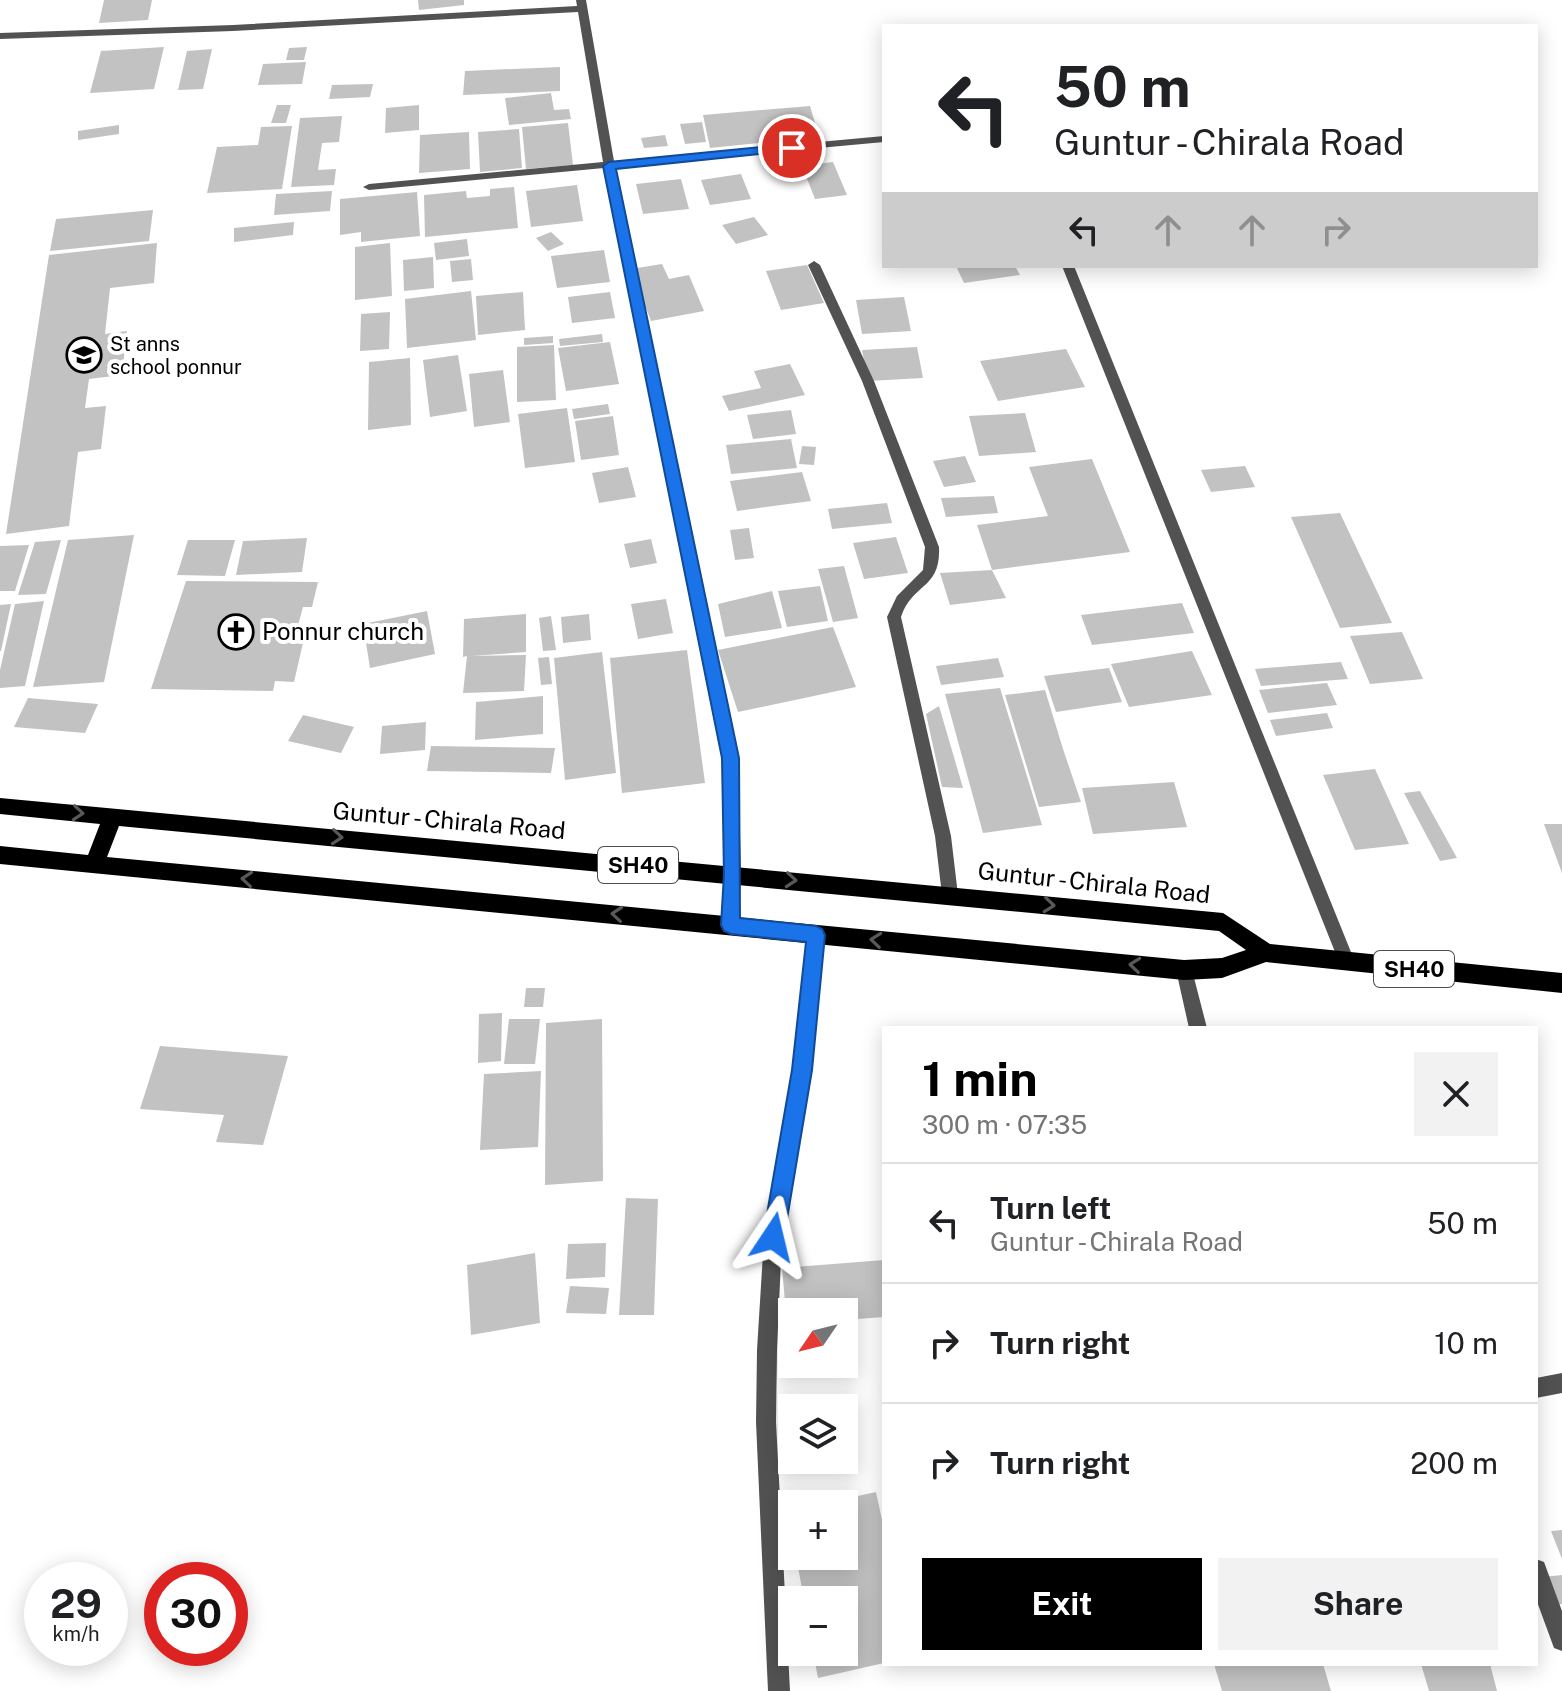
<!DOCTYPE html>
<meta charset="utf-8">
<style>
body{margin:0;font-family:"Public Sans",sans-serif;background:#f2f2f2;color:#202124;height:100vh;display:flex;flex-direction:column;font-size:30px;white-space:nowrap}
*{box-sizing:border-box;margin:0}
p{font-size:26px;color:#757577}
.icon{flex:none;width:44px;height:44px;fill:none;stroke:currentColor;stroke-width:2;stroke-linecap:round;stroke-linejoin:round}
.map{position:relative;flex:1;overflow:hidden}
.sheet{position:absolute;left:882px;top:1026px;width:656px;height:640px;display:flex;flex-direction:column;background:#fff;border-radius:0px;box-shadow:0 4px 20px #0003}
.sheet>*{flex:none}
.banner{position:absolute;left:882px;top:24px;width:656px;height:244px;border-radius:0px;box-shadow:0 4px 20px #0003;background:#fff;color:#202124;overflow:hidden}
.needle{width:52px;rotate:235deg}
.fabs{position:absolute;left:778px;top:1298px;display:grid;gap:16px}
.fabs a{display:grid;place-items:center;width:80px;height:80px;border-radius:0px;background:#fff;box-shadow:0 4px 20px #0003;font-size:40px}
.speed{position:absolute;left:24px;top:1562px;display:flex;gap:16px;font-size:40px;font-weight:700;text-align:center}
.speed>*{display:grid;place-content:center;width:104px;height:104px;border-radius:50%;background:#fff;box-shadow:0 4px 20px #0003;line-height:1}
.speed small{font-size:20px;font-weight:400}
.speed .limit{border:12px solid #d22;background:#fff;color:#111}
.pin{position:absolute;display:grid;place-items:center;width:68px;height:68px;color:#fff;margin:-34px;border:4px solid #fff;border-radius:50%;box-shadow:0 2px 8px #0007}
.me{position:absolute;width:88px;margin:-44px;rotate:10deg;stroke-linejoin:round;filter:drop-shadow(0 0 6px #0008)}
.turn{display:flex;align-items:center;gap:28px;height:168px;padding:0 40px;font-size:36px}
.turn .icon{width:104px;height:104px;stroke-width:2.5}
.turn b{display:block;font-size:56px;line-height:68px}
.lanes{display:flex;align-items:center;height:76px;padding:0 40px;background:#0003;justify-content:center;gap:40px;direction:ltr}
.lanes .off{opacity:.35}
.round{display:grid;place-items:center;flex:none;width:84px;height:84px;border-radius:0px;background:#f2f2f2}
.headline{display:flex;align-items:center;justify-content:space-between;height:136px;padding:0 40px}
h1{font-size:48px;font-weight:700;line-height:60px;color:#000}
.action{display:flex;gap:16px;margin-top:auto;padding:16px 40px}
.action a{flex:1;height:92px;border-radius:0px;background:#000;color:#fff;font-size:32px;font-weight:700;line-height:92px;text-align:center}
.action a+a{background:#f2f2f2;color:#202124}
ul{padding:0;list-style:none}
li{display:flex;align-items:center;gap:24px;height:120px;padding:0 40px;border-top:2px solid #e0e0e0}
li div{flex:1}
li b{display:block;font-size:30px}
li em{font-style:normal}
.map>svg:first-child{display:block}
.building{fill:#c2c2c2}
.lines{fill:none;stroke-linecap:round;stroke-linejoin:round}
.minor{fill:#525252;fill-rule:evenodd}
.primary{fill:#000;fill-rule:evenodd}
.oneway{stroke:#595959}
.route{fill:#1a73e8;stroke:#114b97;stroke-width:2}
.labels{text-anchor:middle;stroke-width:8;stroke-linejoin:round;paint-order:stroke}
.far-poi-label{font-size:20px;fill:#000;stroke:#fff;text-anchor:start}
.shield{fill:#fff;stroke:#4c4c4c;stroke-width:2}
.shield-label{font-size:22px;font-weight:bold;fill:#000}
.poi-label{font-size:24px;fill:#000;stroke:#fff;text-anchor:start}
.street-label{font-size:24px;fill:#000;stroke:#fff}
</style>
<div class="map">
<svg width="1562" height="1691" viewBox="0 0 1562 1691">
<rect width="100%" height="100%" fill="#fff"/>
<path class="building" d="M104 0H152L148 20 99 23Z
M418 0H464V5L419 10Z
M164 47 154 89 90 93 101 51Z
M307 47 304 60H286L289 48Z
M212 49 203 89 178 90 187 51Z
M306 62 302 84 258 85 263 64Z
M560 67V91L463 95 465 71Z
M373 84 370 97 329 99 332 85Z
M551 93 554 110 569 109 571 119 509 125 505 98Z
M277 105H291L286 123H271Z
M419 105V130L385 133 386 108Z
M810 106 819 137 710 148 703 115Z
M342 116 339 142 322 143 318 170 336 169 334 185 291 187 300 118Z
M702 122 706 142 685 144 680 124Z
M568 123 573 165 526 169 522 127Z
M119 125V134L78 140V131Z
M292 126 282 189 207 193 217 147 258 145 261 127Z
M519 129 522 168 480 172 478 132Z
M469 132 470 169 419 173 420 135Z
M665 135 668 146 644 148 641 138Z
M833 162 847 195 815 199 802 166Z
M741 174 751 199 710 205 701 180Z
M681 179 689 209 643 214 636 184Z
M577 185 583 221 531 227 526 191Z
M514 187 518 228 425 237 424 195 466 191 467 198 490 196V189Z
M332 191 330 211 274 215 276 194Z
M417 192 420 236 361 242V232L340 235V199Z
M153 210 149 241 50 251 56 219Z
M754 217 768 235 736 244 722 225Z
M294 222 293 235 234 242V228Z
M551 232 564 244 548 251 536 238Z
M467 239 469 256 436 260 434 243Z
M157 243 154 283 110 288 105 334 127 331 122 375 89 379 85 408 106 406 101 449 78 452 69 526 6 534 49 255Z
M390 243 392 296 355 300V247Z
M604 250 610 282 557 288 551 256Z
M433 257 434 288 404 291 403 260Z
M471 259 473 280 452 282 450 261Z
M662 264 669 279 689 275 704 311 651 321 631 269Z
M807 265 824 303 781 310 766 271Z
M956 266H1015L1020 275 964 283Z
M471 291 476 340 407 348 405 299Z
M523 292 525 330 478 335 476 296Z
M610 292 615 318 572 323 568 297Z
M904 297 911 331 862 334 856 300Z
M390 312 389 349 360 351 361 314Z
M602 334 603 342 560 346 559 339Z
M553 336V343L524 345V338Z
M610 342 619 384 566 391 558 348Z
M554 345 556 400 517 402V347Z
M917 347 923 378 868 381 862 350Z
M1066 349 1085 387 998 401 980 361Z
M458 355 467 411 430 417 423 360Z
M410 358 411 425 368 430 369 362Z
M790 364 805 395 729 411 722 396 761 388 754 371Z
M503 370 510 422 474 427 469 374Z
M608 404 610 414 574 419 572 409Z
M567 408 575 462 525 468 518 414Z
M791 410 796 434 753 439 747 415Z
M1025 413 1036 452 979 456 969 416Z
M613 416 619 455 581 460 575 421Z
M791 439 797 468 731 474 726 445Z
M802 446 816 447 814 465 799 464Z
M965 456 976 482 944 487 933 461Z
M1092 459 1130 552 992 570 1006 598 950 605 940 573 992 570 977 525 1048 516 1029 467Z
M1245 466 1255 487 1211 492 1201 470Z
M628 467 636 497 599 503 592 473Z
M802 472 811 501 737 511 730 481Z
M994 496 998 513 946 517 941 498Z
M887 503 892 523 832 529 828 509Z
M1340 513 1392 623 1340 628 1291 517Z
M749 528 754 558 735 560 730 530Z
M134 535 104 682 33 687 68 540Z
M896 537 908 573 864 579 853 543Z
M307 538 302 572 236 575 243 541Z
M651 539 657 563 630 568 624 544Z
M61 540 46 594 18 595 35 542Z
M188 540H235L225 576 177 575Z
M29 545 15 591H0V546Z
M844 566 858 618 833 622 818 569Z
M186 581 318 582 312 607H303L297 629 306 630 294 682 275 681 273 691 151 689Z
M820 586 828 621 787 627 778 591Z
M772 591 782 628 725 637 718 604Z
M666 599 673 633 638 639 631 604Z
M44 601 25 686 0 688V670L15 604Z
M1182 603 1194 633 1092 645 1081 615Z
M11 604 1 651H0V605Z
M427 611 435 654 370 668 363 624Z
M526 614V652L472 656 526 655 524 691 463 693 467 656 463 657 464 619Z
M589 614 591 640 563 643 561 617Z
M551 616 556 650 543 651 539 618Z
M833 627 856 687 738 712 718 650Z
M1402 632 1423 679 1370 684 1350 636Z
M687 650 705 783 622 793 610 658Z
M1192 651 1212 695 1129 707 1111 664Z
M602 652 616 773 565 780 554 658Z
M549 657 552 684 541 685 538 658Z
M998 658 1004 677 941 685 936 666Z
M1341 662 1348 679 1261 686 1255 669Z
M1109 668 1122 702 1056 712 1044 676Z
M1327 683 1337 705 1268 713 1259 690Z
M1000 688 1042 825 983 833 945 694Z
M1045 690 1063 749 1081 802 1039 807 1005 695Z
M543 696V734L475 740 476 702Z
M28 698 98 704 85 733 14 727Z
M939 706 963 788 942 787 926 714Z
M1327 713 1333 728 1276 736 1270 720Z
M303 715 354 727 341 753 288 741Z
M426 722 425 750 380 754 382 726Z
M431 746 555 748 551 773 427 771Z
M1375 769 1409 844 1355 850 1323 775Z
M1174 782 1187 827 1093 834 1082 788Z
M1420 791 1457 858 1440 861 1404 793Z
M1544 824H1562V873Z
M526 988H545L543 1007H524Z
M502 1013 501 1061 478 1063 479 1014Z
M509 1019H540L535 1064H504Z
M602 1019 603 1181 545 1185 546 1023Z
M160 1046 288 1056 263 1145 216 1142 224 1115 140 1109Z
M541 1071 538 1147 480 1150 484 1074Z
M626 1198 658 1199 654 1315H619Z
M606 1243 605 1277 566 1279 568 1244Z
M535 1253 540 1323 471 1335 467 1265Z
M884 1260V1317L844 1320V1312H792V1324H787L782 1268Z
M570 1286 609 1288 606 1314 566 1313Z
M876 1492 884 1529V1663L818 1678 813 1652H844V1600H804L796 1556H844V1504L826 1503Z
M1562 1530V1559L1551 1531Z
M1562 1575V1604L1554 1605 1543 1577Z
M1214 1664H1323L1331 1691H1222Z
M1421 1664H1490L1497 1691H1429Z"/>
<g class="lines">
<path class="minor" d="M576 0H586L614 161 884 136V142L615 167 738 758 741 874 739 925 737 930 731 932 725 930 723 925 725 874 722 758 604 168 369 190 363 187 369 184 603 162 578 12 233 31 0 39V33L233 25 577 6Z
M814 261 820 265 874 381 939 547C941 590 912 583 901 617L951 836 958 895 956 900 950 902 944 900 942 895 935 836 887 617 897 596 923 570 925 547 862 381 808 265Z
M1062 266H1074L1355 962 1353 967 1347 970 1341 967 1339 962Z
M816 928 822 930 824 935 811 1070 782 1237 777 1350 776 1422 790 1691H768L756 1422 757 1350 764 1237 793 1070 808 935 810 930Z
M1184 962 1190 965 1192 970 1207 1028H1189L1176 970 1178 965Z
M1562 1373V1393L1536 1398V1378Z
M1536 1559 1544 1562 1562 1611V1651L1554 1648 1536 1599Z"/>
<path class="primary" d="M0 798 1223 913 1270 944 1562 973V993L1266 962 1222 978 1184 980 0 864V846L88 855 100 824 0 814ZM119 826 1219 931 1246 950 1222 958 1184 960 107 857Z"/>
</g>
<defs><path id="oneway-chevron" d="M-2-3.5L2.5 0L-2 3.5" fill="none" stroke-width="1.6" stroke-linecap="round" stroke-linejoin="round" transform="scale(2)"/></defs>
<g class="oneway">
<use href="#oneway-chevron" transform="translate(78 813) rotate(5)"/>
<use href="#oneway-chevron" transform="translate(337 837) rotate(5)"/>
<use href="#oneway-chevron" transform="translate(247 879) rotate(-175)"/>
<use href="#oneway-chevron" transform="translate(791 880) rotate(5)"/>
<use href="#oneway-chevron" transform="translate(1049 905) rotate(6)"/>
<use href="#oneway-chevron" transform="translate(617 914) rotate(-175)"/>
<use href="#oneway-chevron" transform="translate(876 940) rotate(-174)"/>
<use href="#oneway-chevron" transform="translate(1135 965) rotate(-174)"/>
</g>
<path class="route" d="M792 144 799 148 797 150 616 169 739 758 740 918 816 926 822 929 825 935 812 1070 784 1237 781 1245 773 1248 766 1245 763 1237 792 1070 806 942 731 934 724 931 721 925 724 874 722 758 603 166 609 162Z"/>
<defs>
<symbol id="school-ring" viewBox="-11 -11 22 22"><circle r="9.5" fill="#fff" stroke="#000" stroke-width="1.5"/><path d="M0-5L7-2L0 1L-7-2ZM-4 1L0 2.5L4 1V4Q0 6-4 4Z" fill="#000"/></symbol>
<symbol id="church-ring" viewBox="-11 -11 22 22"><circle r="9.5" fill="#fff" stroke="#000" stroke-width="1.5"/><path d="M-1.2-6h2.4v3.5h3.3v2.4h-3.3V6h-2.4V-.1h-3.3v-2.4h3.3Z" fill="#000"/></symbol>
</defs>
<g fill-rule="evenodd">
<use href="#school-ring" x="64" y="335" width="40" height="40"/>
<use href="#church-ring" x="216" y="612" width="40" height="40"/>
</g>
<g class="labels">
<g class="far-poi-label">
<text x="110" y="351">St anns<tspan x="110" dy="23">school ponnur</tspan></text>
</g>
<g class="shield">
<rect x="598" y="847" width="80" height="36" rx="6"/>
<rect x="1374" y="951" width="80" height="36" rx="6"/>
</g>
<g class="shield-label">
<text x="638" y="873">SH40</text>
<text x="1414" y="977">SH40</text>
</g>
<g class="poi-label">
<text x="262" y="640">Ponnur church</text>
</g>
<g class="street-label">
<text transform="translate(449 821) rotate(5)" y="8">Guntur - Chirala Road</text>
<text transform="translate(1094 883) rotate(6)" y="8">Guntur - Chirala Road</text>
</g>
</g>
</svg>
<div class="fabs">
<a><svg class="needle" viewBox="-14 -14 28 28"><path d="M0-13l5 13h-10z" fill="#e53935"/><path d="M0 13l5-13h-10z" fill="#757577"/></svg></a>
<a><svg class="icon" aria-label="layers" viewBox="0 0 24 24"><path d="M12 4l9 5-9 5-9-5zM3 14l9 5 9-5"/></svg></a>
<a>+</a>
<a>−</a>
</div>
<div class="speed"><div>29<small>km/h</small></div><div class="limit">30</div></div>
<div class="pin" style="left:792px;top:148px;background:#d93025"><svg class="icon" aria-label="arrive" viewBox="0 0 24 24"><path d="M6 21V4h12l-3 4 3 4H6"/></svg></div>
<svg class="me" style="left:773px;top:1237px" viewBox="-20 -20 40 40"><path d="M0-17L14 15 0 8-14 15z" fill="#1a73e8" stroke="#fff" stroke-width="4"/></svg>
<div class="banner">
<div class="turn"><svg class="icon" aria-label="left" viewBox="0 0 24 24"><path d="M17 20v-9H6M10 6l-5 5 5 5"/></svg><div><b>50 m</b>Guntur - Chirala Road</div></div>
<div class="lanes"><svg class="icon" aria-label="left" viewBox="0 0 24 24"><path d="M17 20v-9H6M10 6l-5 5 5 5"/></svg><svg class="icon off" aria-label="ahead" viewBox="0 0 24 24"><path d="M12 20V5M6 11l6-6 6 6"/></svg><svg class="icon off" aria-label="ahead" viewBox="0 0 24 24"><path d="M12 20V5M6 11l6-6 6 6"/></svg><svg class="icon off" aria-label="right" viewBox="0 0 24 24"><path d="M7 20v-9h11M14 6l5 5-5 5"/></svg></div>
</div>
<section class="sheet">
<div class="headline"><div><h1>1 min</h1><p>300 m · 07:35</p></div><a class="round"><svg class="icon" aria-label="close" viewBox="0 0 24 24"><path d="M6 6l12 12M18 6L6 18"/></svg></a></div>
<ul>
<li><svg class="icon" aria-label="left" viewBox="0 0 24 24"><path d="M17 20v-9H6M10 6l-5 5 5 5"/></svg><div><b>Turn left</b><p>Guntur - Chirala Road</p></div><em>50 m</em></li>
<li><svg class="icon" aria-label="right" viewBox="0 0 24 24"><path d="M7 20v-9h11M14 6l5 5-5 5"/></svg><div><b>Turn right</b></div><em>10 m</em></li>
<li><svg class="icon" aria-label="right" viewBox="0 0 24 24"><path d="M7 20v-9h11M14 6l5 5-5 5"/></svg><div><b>Turn right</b></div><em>200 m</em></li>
</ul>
<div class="action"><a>Exit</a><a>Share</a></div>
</section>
</div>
